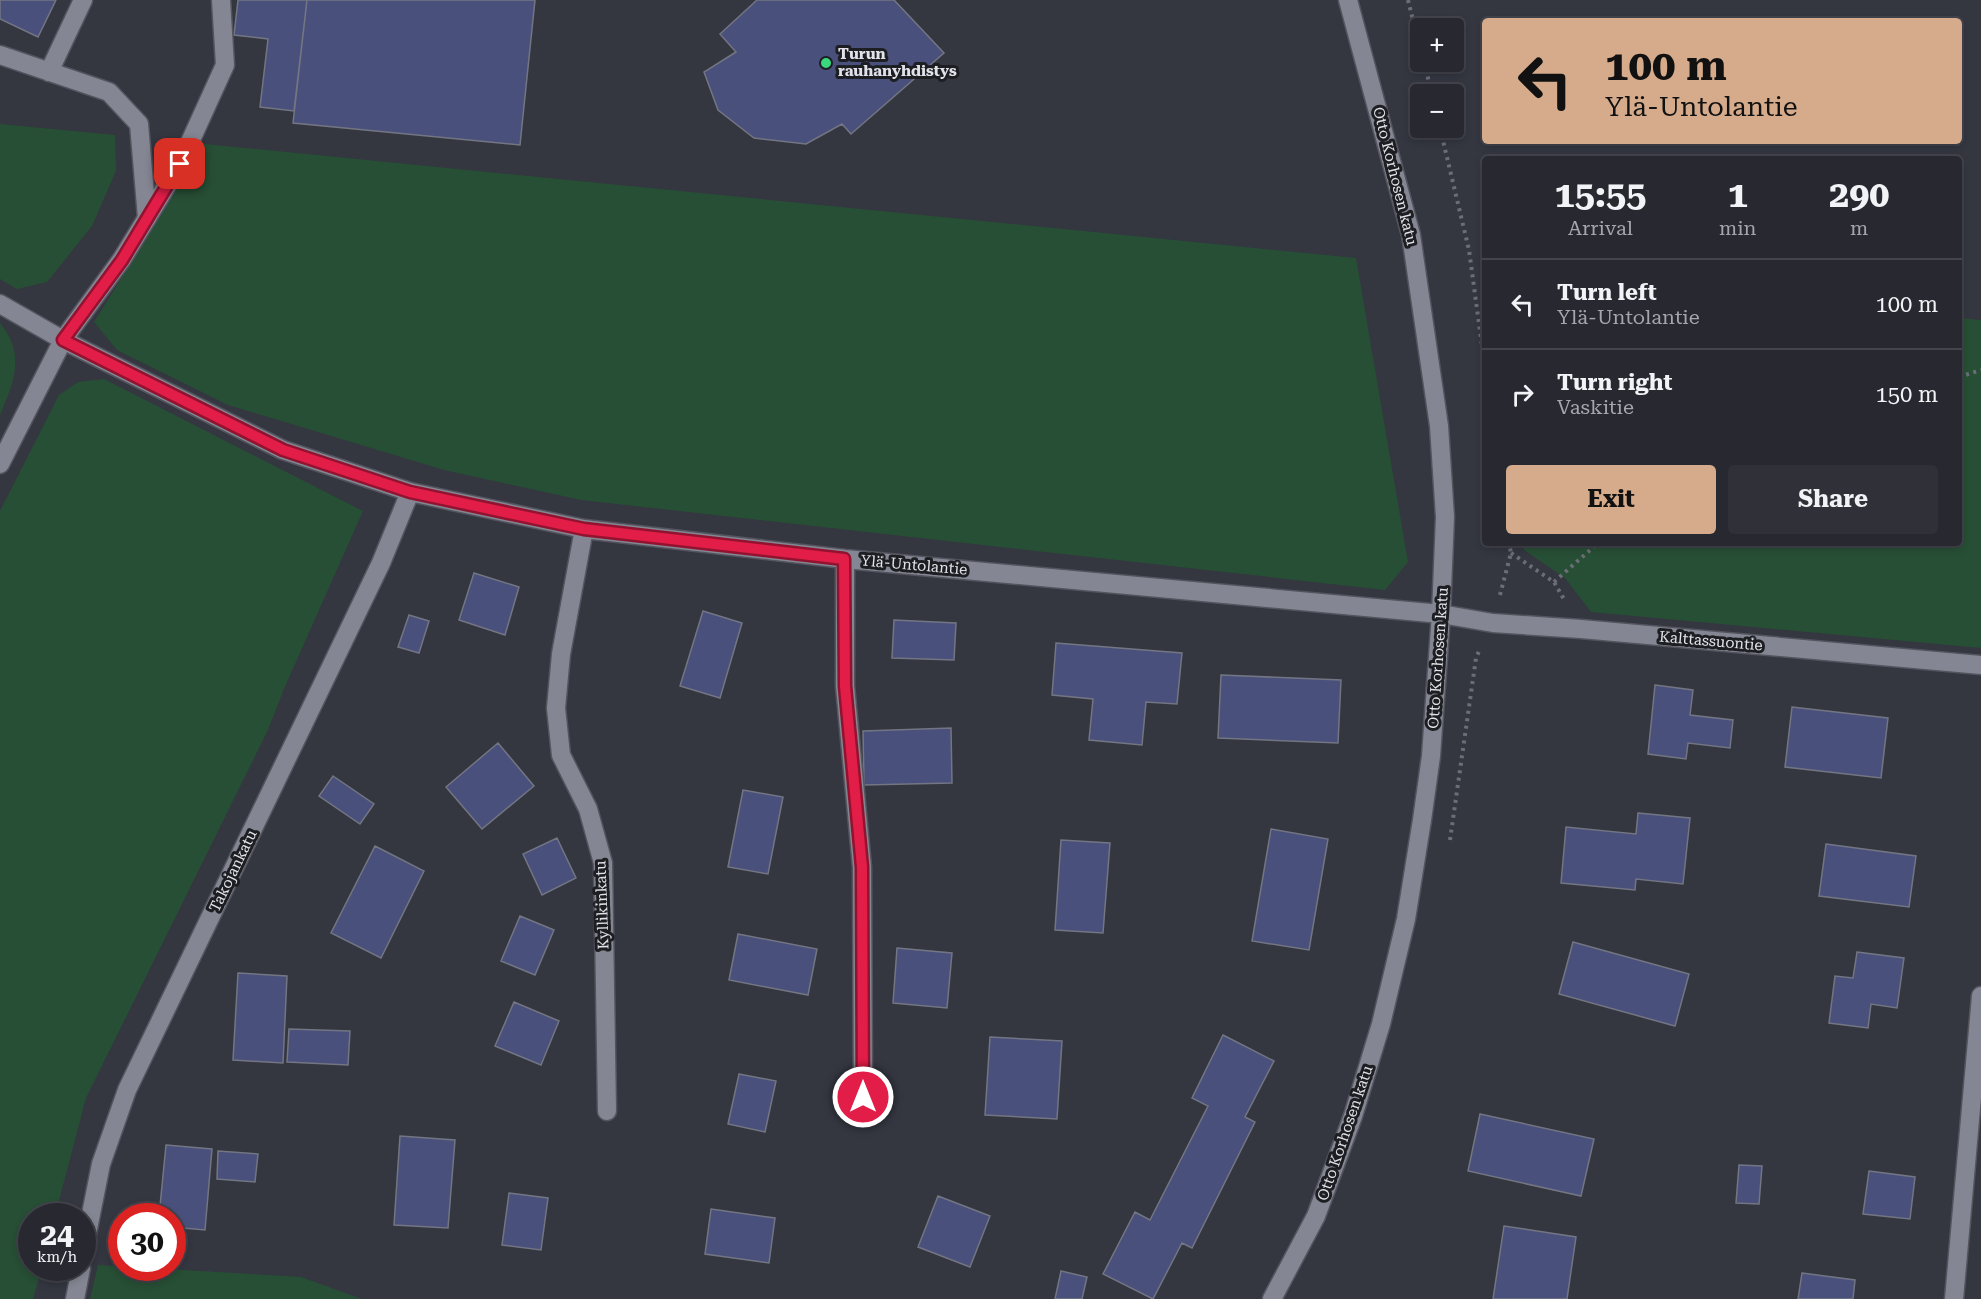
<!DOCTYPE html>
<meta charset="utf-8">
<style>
body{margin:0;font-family:"Roboto Serif",serif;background:#2f3038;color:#f1f3f6;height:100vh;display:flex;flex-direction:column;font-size:22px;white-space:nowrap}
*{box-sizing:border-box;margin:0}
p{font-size:20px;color:#a4a6ab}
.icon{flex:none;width:33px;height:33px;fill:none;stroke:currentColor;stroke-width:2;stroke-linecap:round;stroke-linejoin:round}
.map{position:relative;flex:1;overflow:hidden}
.details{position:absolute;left:1482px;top:156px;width:480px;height:390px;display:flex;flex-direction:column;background:#272830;border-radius:6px;box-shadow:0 3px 9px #0003,0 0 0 2px #43444c}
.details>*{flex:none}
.top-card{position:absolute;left:1482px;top:18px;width:480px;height:126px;border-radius:6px;box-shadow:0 3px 9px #0003,0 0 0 2px #43444c;background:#d6ab8b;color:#111;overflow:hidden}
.buttons{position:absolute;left:1410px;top:18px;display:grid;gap:12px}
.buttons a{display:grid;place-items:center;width:54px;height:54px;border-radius:6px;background:#272830;box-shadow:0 3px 9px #0003,0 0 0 2px #43444c;font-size:30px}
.speed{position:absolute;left:18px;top:1203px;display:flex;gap:12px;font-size:30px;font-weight:700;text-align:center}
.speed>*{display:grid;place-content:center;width:78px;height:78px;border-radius:50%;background:#272830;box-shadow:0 3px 9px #0003,0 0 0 2px #43444c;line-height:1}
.speed small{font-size:15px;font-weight:400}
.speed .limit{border:9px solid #d22;background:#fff;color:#111}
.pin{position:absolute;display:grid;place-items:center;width:51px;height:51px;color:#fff;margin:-26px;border-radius:12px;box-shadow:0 3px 9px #0006}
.me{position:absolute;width:66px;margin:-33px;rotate:0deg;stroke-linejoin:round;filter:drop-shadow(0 0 4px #0008)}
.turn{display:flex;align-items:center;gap:21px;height:126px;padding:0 24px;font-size:27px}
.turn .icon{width:78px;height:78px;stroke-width:2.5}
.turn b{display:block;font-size:42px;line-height:51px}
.eta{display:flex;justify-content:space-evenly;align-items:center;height:102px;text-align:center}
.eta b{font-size:36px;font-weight:700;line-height:42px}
.cta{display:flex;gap:12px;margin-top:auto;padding:12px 24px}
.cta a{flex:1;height:69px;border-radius:6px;background:#d6ab8b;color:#111;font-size:24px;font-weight:700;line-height:69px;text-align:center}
.cta a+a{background:#2f3038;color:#f1f3f6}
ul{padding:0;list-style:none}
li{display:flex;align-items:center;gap:18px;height:90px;padding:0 24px;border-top:2px solid #43444c}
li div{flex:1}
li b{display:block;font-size:22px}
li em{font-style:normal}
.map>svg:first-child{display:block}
.green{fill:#274f35}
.building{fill:#49507c;stroke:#737682;stroke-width:1.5}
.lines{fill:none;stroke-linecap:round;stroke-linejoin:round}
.lane-casing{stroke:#53545e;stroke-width:21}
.street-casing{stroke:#53545e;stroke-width:21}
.secondary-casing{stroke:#53545e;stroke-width:21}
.path{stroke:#6c6e77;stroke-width:4;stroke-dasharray:3 4.5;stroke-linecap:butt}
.lane{stroke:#848793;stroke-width:18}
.street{stroke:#848793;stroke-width:18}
.secondary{stroke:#848793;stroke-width:18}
.route-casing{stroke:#92132f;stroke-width:15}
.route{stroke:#e11d48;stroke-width:10}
.poi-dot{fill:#3ad77f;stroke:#1d1e22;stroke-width:2}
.labels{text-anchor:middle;stroke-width:6;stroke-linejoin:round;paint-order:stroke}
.poi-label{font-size:15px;font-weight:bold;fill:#e2e3ea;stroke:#1d1e22;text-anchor:start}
.street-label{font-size:15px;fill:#e2e3ea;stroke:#1d1e22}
</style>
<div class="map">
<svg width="1981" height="1299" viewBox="0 0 1981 1299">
<rect width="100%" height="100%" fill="#343640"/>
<path class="green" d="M0 124 115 135 116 171 92 226 47 282 17 289 0 279Z
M205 144 1356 258 1408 562 1385 590 581 500 444 470 228 405 117 350 94 322Z
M1959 318 1981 320V648L1591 612 1565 578 1524 550 1523 543H1959Z
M0 323C26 354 14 382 0 415Z
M104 379 363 511 284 689 268 730 86 1098 55 1216H32V1268H42L33 1299H0V511L59 395 78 382Z
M98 1265 301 1277 362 1299H90Z"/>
<path class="building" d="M0 0H56L38 37 0 19Z
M238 0H307L294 111 260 107 268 39 234 35Z
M307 0H535L520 145 293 123Z
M757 0H894L944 53 851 134 842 124 806 144 754 138 718 110 704 72 736 52 720 34Z
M474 573 519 587 505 635 459 620Z
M703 611 742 623 720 698 680 686Z
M409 615 429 621 419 653 398 647Z
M894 620 956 623 954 660 892 658Z
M1056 643 1182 653 1177 704 1146 702 1142 745 1089 740 1093 699 1052 695Z
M1221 675 1341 680 1338 743 1218 738Z
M1655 685 1693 690 1690 715 1733 720 1730 748 1688 743 1686 759 1648 754Z
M1792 707 1888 718 1881 778 1785 767Z
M951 728 952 783 864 785 863 731Z
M498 743 534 786 482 829 446 787Z
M333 776 374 804 360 824 319 796Z
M743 790 783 797 768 874 728 867Z
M1638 813 1690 818 1683 884 1636 879 1635 890 1561 883 1566 827 1636 834Z
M1271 829 1328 839 1309 950 1252 941Z
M557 838 576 878 542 895 523 854Z
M1061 840 1110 843 1103 933 1055 930Z
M1826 844 1916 856 1909 907 1819 896Z
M375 846 424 871 381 958 331 933Z
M520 916 554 930 535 975 501 961Z
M738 934 817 949 808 995 729 980Z
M1573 942 1689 974 1675 1026 1559 994Z
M897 948 952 953 947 1008 893 1003Z
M1857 952 1904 958 1897 1008 1871 1004 1868 1028 1829 1023 1835 976 1853 978Z
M238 973 287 976 283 1063 233 1060Z
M514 1002 559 1021 541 1065 495 1046Z
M289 1029 350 1031 348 1065 287 1062Z
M1223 1035 1274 1061 1245 1117 1255 1122 1192 1248 1182 1243 1153 1299 1103 1274 1135 1212 1150 1220 1208 1106 1192 1098Z
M990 1037 1062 1041 1057 1119 985 1115Z
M739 1074 776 1081 765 1132 728 1124Z
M1480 1114 1594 1139 1581 1196 1468 1171Z
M400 1136 455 1140 448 1228 394 1225Z
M166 1145 212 1149 205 1230 172 1227V1216H159Z
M218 1151 258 1154 255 1182 217 1179Z
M1739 1165 1762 1166 1759 1204 1736 1203Z
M1869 1171 1915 1177 1910 1219 1863 1214Z
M509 1193 548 1198 541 1250 502 1245Z
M938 1196 990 1216 970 1267 918 1247Z
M711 1209 775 1218 769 1263 705 1254Z
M1504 1226 1576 1237 1567 1299H1493Z
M1061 1271 1087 1277 1082 1299H1055Z
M1802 1273 1855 1280 1853 1299H1798Z"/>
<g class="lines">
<defs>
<path id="lane" d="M0 55 109 92 139 124 147 218
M49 72 83 0"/>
<path id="street" d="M0 304 63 340 283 450 410 492 584 529 845 559 1441 614 1493 623 1581 629 1981 665
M0 464 63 340 122 259 180 164 225 65 221 0
M584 529 561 654 556 708 561 755 588 809 603 863 607 1111
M845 559V686L862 867 863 1097
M82 1259 101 1164 127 1090 381 563 410 492
M75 1299 81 1268
M1954 1299 1981 996"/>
<path id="secondary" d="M1272 1299 1316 1216 1353 1116 1381 1024 1406 919 1422 820 1431 756 1441 614 1445 517 1439 426 1411 235 1348 0"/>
</defs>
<use href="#lane" class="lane-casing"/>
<use href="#street" class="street-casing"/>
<use href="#secondary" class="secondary-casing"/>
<path class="path" d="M1408 0 1420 48
M1424 62 1432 94
M1440 128 1469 250 1485 368
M1959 377 1981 370
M1511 553 1554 582 1565 601
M1554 582 1598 543
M1500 595 1511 553 1509 543
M1450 840 1476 658 1480 649"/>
<use href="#lane" class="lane"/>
<use href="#street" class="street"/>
<use href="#secondary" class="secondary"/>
</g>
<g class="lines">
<defs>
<path id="route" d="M180 164 122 260 63 340 283 450 410 492 584 529 844 559 845 686 862 867 863 1097"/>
</defs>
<use href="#route" class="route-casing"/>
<use href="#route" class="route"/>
</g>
<circle class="poi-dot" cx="826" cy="63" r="6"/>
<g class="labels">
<g class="poi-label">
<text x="838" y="59">Turun<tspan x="838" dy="17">rauhanyhdistys</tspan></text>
</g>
<g class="street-label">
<text transform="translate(1395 176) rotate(76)" y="5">Otto Korhosen katu</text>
<text transform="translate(914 565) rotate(5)" y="5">Ylä-Untolantie</text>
<text transform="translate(1711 641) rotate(5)" y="5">Kalttassuontie</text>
<text transform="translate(1438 658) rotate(-86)" y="5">Otto Korhosen katu</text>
<text transform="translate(233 871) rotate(-64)" y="5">Takojankatu</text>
<text transform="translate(602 905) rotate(-92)" y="5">Kyllikinkatu</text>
<text transform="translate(1345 1133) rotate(-71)" y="5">Otto Korhosen katu</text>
</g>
</g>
</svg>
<div class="buttons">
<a>+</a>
<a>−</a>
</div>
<div class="speed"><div>24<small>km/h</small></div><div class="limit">30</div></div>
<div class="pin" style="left:180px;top:164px;background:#d93025"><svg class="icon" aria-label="arrive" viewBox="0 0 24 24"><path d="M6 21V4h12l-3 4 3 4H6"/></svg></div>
<svg class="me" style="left:863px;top:1097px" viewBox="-20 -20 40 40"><circle r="17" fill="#e11d48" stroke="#fff" stroke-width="3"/><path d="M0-11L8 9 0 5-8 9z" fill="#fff"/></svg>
<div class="top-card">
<div class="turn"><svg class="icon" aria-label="left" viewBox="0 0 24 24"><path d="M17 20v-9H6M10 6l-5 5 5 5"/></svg><div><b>100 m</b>Ylä-Untolantie</div></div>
</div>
<section class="details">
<div class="eta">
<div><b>15:55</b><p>Arrival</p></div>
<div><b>1</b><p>min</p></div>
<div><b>290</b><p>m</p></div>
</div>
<ul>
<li><svg class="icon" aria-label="left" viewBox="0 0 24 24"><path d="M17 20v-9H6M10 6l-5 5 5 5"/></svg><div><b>Turn left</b><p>Ylä-Untolantie</p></div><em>100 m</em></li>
<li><svg class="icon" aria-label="right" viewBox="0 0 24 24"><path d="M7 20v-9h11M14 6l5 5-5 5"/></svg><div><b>Turn right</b><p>Vaskitie</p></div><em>150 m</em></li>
</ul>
<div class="cta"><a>Exit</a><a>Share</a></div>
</section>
</div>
